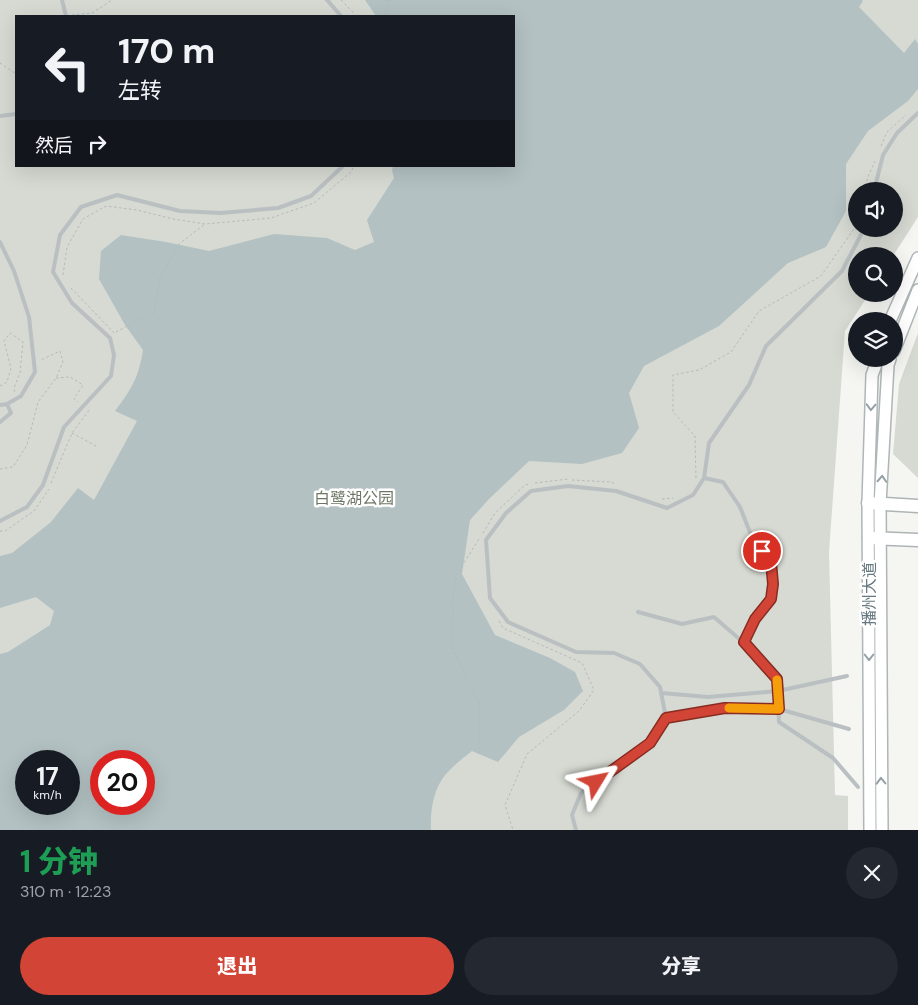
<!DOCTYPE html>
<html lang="zh">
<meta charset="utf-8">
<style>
body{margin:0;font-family:"DM Sans","Noto Sans SC",sans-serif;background:#242831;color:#f1f3f6;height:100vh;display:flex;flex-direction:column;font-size:19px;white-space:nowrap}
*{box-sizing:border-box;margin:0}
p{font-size:16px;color:#9ea1a6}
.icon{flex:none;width:28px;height:28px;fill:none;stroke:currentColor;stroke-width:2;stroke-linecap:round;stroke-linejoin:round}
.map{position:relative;height:830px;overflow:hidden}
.sheet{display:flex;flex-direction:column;background:#171b24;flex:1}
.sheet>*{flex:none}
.top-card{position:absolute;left:15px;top:15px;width:500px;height:152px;border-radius:0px;box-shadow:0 5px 20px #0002;background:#171b24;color:#f1f3f6;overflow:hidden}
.tools{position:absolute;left:848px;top:182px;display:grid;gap:10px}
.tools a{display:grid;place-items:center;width:55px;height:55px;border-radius:50%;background:#171b24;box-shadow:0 5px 20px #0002;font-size:25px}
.speed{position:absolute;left:15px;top:750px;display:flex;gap:10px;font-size:25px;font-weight:700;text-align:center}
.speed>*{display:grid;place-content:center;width:65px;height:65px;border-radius:50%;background:#171b24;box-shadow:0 5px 20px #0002;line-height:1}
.speed small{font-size:12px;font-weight:400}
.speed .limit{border:8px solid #d22;background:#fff;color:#111}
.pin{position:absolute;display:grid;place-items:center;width:42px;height:42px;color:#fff;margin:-21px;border:2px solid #fff;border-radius:50%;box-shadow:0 1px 5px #0007}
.me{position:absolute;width:55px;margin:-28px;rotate:55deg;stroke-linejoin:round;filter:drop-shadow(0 0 4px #0008)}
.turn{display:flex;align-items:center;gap:18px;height:105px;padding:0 20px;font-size:22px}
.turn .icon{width:65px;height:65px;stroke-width:2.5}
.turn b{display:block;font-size:35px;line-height:42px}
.then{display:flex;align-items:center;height:48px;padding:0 20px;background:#0003;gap:10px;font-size:19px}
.round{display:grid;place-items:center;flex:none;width:52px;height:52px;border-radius:26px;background:#242831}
.overview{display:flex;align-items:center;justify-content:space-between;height:85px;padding:0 20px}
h1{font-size:30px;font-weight:800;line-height:38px;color:#1e9e55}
.button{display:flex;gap:10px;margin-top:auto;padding:10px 20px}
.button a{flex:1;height:58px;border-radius:30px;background:#d24435;color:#fff;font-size:20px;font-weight:800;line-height:58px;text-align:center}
.button a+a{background:#242831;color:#f1f3f6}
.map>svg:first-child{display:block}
.green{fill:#d6dad2;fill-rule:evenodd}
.water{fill:#b3c1c3;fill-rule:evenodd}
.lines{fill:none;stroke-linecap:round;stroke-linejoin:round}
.secondary-casing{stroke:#afb6b8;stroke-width:14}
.primary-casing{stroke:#aeb4b6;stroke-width:15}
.path{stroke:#b5b9ba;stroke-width:1;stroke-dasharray:2.5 2.5;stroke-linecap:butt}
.service{stroke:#bac0c2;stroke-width:4}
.secondary{stroke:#fff;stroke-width:11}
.primary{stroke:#fff;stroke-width:12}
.oneway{stroke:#95a1a6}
.route-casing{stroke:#882c22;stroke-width:12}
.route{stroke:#d24435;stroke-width:9}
.slow{stroke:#f59e0b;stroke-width:9}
.labels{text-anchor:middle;stroke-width:5;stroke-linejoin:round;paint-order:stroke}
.park-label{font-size:16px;fill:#6c7865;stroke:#fff}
.street-label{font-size:16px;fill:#677980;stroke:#fff}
</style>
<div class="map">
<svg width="918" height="830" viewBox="0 0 918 830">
<rect width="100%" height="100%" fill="#f5f5f2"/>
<path class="green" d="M0 0H918V217L893 256H856V294H869L845 331 829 552 835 795 848 796V830H0ZM16 16H514V166H16ZM856 191H894V229H856ZM26 761H69V804H26ZM101 761H144V804H101Z
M918 333V478L893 454 899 384Z"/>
<path class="water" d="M365 0H862L863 1 859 7 904 53 915 39 918 44V89L908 101 868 131 846 164V211L826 247 788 263 719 326 644 366 629 393 639 428 622 453 582 464 529 461 489 499 470 520 462 574 495 635 550 658 575 672 583 691 564 710 519 737 498 762 472 751C463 758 453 766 446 774 433 789 430 812 431 830H0V654L8 652 50 625 54 611 36 597 0 608V556L12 553 51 522 78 488 94 500 137 421 115 411C131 390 139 377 143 350L125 325 99 279 101 251 121 235 166 242 209 251 274 234 327 238 355 250 374 242 367 220 394 178 392 170 393 166H514V16H376ZM26 761H69V804H26ZM101 761H144V804H101Z"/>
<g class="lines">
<defs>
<path id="secondary" d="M890 321 918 258
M894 351 918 290
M870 830 868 503 872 375 878 359
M882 830 880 504 888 365 890 359"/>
<path id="primary" d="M868 503 918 506
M869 538 918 540"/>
</defs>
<use href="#secondary" class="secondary-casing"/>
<use href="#primary" class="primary-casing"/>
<path class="path" d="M341 0 353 12 355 16
M72 15 92 13 112 0
M384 16 390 0
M0 63 16 74
M881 146 887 132 906 115
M864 191 868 177 875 161
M63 275 67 247 83 219 106 206 137 210 173 219 205 224 271 218 314 203 351 172 354 166
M71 288 115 334
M116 332 154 312 160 278 179 244 205 224
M56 378 70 377 83 385 74 399 78 402
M0 386 7 382 11 368 4 341 10 333 23 342 20 373 14 388 15 393
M72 433 96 446
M0 469 13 467 27 445 38 402 56 378 63 362 60 351 41 360
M696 478 695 436 673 412V375L699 370 731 352 759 311 821 276 856 226
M572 480 611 482 615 484
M51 483 72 433 90 409
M535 483 568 479
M662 499 673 498
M0 531H5L34 511 49 489
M483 533 495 513 525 485 529 484
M499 621 503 628 582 663 594 690 579 711 527 754 505 805 513 830
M479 754V704L452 647 453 591 457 574 479 539"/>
<path class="service" d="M62 0 66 16
M327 0 341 16
M0 116 16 114
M874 191 883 155 897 133 918 113
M0 242 14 271 29 317 35 372 21 396 7 404 0 405
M0 422 11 413 7 404
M0 521 27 507 43 485 64 427 111 376 114 355 110 338 72 303 53 272 60 235 81 207 117 195 180 211 221 213 278 208 311 196 343 166
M638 612 682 624 714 617 744 643 755 619 771 599 773 584 771 562 753 540 740 507 723 482 704 478
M744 643 777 679 779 722 833 758 858 787
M661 693 708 697 778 691 847 676
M666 718 725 708 779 709 849 729
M576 830 572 815 581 793 650 743 666 718 660 687 640 664 614 653 576 652 508 622 490 598 486 540 506 513 531 491 568 486 616 491 667 508 693 495 704 478 709 443 749 385 766 346 842 271 864 229"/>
<use href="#secondary" class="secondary"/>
<use href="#primary" class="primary"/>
</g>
<defs><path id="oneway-chevron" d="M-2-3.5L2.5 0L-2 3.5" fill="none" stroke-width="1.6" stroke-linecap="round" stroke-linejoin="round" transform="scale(1.25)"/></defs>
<g class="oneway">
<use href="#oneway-chevron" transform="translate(871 407) rotate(92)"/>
<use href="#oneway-chevron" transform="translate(882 479) rotate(-87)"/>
<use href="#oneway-chevron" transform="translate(869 657) rotate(90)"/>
<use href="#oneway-chevron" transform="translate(881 781) rotate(-91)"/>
</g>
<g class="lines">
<defs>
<path id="route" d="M596 782 650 743 666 718 725 708 779 709 777 679 744 642 755 619 771 599 773 584 771 562 762 551"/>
</defs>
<use href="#route" class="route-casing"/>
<use href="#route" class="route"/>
<path class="slow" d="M729 708 779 709 777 680"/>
</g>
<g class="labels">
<g class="park-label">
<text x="354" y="504">白鹭湖公园</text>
</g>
<g class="street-label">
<text transform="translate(869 594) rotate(-90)" y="6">播州大道</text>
</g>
</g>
</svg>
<div class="tools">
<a><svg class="icon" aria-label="sound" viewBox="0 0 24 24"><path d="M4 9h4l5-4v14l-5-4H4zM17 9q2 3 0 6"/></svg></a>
<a><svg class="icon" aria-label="search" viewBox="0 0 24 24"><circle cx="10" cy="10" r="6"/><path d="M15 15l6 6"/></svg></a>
<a><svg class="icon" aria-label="layers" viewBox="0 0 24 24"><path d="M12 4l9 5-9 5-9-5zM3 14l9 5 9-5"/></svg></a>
</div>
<div class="speed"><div>17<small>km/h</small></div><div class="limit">20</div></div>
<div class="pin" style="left:762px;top:551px;background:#d93025"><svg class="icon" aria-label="arrive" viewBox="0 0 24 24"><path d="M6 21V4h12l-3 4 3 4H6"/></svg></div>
<svg class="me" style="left:596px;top:782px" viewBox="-20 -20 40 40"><path d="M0-17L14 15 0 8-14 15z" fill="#d24435" stroke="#fff" stroke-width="4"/></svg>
<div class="top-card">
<div class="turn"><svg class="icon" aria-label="left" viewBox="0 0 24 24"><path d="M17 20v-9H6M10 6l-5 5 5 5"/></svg><div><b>170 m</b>左转</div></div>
<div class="then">然后<svg class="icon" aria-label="right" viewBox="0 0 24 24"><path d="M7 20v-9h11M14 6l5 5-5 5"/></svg></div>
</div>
</div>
<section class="sheet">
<div class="overview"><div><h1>1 分钟</h1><p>310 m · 12:23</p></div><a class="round"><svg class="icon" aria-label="close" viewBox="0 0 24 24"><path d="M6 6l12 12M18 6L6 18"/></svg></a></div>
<div class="button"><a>退出</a><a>分享</a></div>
</section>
